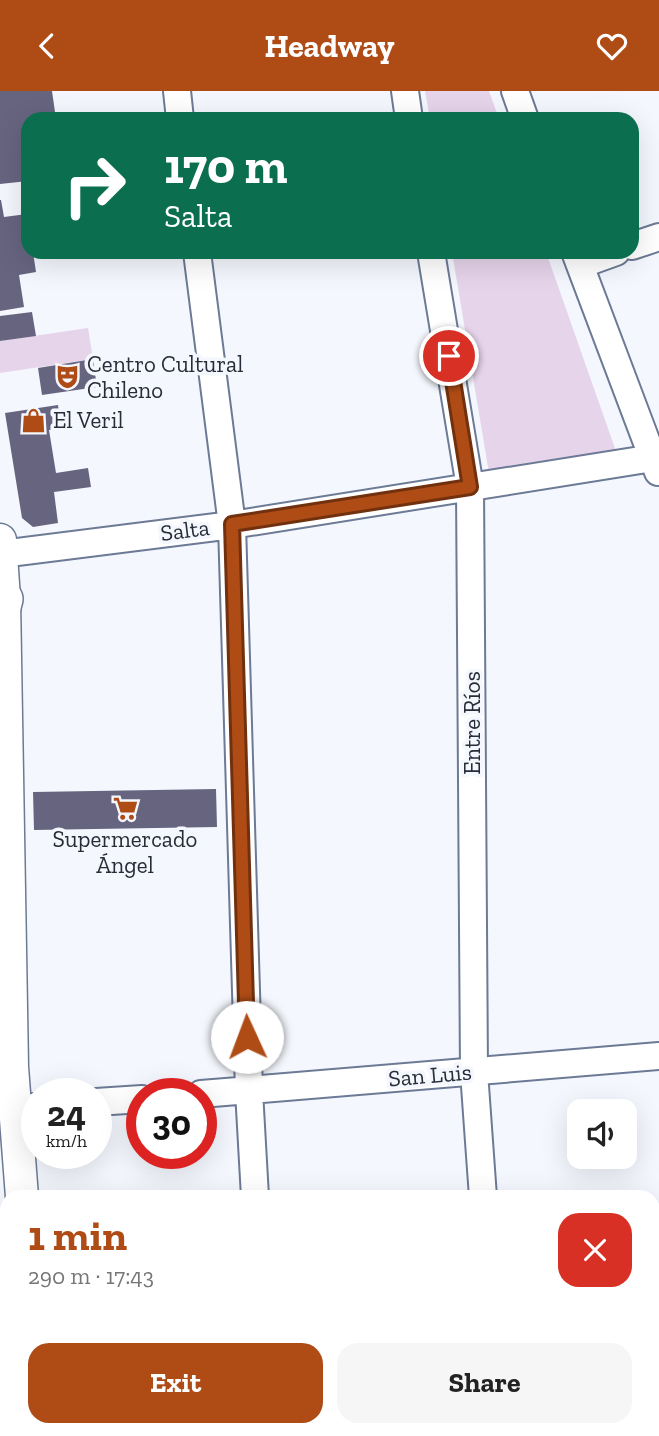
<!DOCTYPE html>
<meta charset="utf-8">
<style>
body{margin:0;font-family:"Zilla Slab",serif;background:#f6f6f6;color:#222;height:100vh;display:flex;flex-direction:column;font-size:26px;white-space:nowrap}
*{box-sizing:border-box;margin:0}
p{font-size:23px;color:#767676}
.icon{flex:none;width:38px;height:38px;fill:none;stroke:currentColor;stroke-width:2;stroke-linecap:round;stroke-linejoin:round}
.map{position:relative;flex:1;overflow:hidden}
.panel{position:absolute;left:0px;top:1099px;width:660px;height:247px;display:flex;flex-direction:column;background:#fff;border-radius:21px 21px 0 0;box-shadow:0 7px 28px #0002}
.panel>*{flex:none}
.hud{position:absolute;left:21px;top:21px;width:618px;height:147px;border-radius:21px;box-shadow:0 7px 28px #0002;background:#0b6e4f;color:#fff;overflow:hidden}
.fabs{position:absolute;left:567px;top:1008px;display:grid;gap:14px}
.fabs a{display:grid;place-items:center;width:70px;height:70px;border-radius:14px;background:#fff;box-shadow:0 7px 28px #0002;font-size:35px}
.speed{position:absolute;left:21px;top:987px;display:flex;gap:14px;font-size:35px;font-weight:700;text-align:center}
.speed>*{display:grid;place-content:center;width:91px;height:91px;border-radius:50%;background:#fff;box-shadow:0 7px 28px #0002;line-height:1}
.speed small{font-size:18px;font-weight:400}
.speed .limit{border:10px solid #d22;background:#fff;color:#111}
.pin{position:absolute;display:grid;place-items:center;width:60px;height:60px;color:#fff;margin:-30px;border:4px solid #fff;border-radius:50%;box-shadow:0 2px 7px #0007}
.me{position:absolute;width:77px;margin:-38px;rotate:358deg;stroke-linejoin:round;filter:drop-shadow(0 0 5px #0008)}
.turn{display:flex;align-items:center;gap:24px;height:147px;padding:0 28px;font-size:32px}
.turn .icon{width:91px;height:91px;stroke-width:2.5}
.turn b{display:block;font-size:49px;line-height:60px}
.round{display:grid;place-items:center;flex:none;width:74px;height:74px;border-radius:21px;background:#f6f6f6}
.overview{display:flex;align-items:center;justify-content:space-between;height:119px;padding:0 28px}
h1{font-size:42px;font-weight:700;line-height:52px;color:#af4c16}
.action{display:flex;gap:14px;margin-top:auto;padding:14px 28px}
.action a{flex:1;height:80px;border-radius:21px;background:#af4c16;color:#fff;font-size:28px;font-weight:700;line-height:80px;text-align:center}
.action a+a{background:#f6f6f6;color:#222}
header{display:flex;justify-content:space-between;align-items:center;height:91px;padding:0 28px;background:#af4c16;color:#fff;font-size:32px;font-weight:700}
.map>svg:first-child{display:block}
.green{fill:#e6d4ea}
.building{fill:#676480}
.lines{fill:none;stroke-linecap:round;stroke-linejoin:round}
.minor-casing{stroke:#6c7a95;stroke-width:30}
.major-casing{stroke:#6c7a95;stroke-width:35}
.highway-casing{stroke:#6c7a95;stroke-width:40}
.minor{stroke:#fff;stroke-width:26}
.major{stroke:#fff;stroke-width:32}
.highway{stroke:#fff;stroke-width:37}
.route-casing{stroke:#72310e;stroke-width:18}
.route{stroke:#af4c16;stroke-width:12}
.labels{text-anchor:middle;stroke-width:7;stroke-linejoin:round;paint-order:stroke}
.poi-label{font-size:23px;fill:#272d38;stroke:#f4f7fd;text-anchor:start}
.street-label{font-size:23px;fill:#272d38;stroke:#f4f7fd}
</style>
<header><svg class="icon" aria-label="back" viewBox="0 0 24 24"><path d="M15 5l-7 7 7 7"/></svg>Headway<svg class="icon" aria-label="heart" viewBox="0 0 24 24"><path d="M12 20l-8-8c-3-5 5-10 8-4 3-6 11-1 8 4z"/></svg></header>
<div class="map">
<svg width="659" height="1345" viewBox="0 0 659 1345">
<rect width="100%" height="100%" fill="#f4f7fd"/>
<path class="green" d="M425 0H489L499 28H430Z
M452 161H546L617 363 489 382Z
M88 237 93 268 0 282V250Z"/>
<path class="building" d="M0 0H52L56 28H28V90L0 93Z
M0 109H1L4 126 27 123 28 161H33L36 181 19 184 24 216 0 220Z
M32 221 36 245 0 250V225Z
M93 268 97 296 42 304 38 277Z
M58 314 61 337 49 339 56 382 88 377 91 396 54 401 58 432 33 436 22 427 5 322Z
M216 698 217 736 34 739 33 701Z"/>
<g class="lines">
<defs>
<path id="minor" d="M177 0 180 28
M405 0 409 28
M515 0 525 28
M632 155 659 146
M197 161 232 434 249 1000 255 1106
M431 161 470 396 474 981 483 1106
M575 161 658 381
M580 174 616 161
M1 463 232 434 653 367 659 364
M201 1003 659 965
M96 1011 142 1008
M14 1017 37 1016
M653 1301 659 1298
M268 1339V1345
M501 1339V1345
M537 1345 554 1339"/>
<path id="major" d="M0 449 4 508 12 976 22 1106
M42 1339 43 1345"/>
<path id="highway" d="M0 523 4 508"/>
</defs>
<use href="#minor" class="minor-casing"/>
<use href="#major" class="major-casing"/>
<use href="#highway" class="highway-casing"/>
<use href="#minor" class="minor"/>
<use href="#major" class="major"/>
<use href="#highway" class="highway"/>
</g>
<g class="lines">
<defs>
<path id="route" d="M247 946 232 433 470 396 449 265"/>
</defs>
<use href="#route" class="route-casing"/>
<use href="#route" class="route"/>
</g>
<defs>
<symbol id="theatre-bare" viewBox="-9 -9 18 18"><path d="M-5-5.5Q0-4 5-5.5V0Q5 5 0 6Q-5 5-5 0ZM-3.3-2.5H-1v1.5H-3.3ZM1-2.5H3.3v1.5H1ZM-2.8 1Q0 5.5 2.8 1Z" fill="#af4c16" stroke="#f4f7fd" stroke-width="2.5" paint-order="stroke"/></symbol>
<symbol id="shop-bare" viewBox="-9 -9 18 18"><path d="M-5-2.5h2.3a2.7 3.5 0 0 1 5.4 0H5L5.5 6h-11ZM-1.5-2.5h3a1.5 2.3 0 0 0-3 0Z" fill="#af4c16" stroke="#f4f7fd" stroke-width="2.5" paint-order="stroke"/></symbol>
<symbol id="supermarket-bare" viewBox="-9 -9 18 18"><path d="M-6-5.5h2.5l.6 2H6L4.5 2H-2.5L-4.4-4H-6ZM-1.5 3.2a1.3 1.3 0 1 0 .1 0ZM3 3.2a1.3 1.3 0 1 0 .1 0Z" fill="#af4c16" stroke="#f4f7fd" stroke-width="2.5" paint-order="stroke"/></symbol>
</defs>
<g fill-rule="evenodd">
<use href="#theatre-bare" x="50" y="268" width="35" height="35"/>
<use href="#shop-bare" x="16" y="312" width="35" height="35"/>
<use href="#supermarket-bare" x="108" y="700" width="35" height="35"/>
</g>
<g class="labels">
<g class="poi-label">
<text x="87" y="281">Centro Cultural<tspan x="87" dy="26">Chileno</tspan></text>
<text x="53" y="337">El Veril</text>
<text x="125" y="756" text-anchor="middle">Supermercado<tspan x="125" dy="26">Ángel</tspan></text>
</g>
<g class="street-label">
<text transform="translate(185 439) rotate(-7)" y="8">Salta</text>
<text transform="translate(472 632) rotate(-90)" y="8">Entre Ríos</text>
<text transform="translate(430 984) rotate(-5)" y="8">San Luis</text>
</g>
</g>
</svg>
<div class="fabs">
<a><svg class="icon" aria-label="sound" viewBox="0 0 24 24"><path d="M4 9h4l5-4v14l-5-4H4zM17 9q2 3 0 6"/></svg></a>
</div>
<div class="speed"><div>24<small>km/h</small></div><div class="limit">30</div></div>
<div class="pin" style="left:449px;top:265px;background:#d93025"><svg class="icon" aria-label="arrive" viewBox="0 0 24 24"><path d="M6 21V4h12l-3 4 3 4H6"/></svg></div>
<svg class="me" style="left:247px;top:946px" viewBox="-20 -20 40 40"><circle r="19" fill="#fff"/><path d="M0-13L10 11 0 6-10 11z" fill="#af4c16"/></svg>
<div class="hud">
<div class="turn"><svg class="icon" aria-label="right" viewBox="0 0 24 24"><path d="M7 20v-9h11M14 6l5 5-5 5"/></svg><div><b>170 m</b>Salta</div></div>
</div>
<section class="panel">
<div class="overview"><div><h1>1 min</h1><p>290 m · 17:43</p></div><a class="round" style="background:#d93025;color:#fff"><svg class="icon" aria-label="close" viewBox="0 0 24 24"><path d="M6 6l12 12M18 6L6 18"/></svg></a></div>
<div class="action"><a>Exit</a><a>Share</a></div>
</section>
</div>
